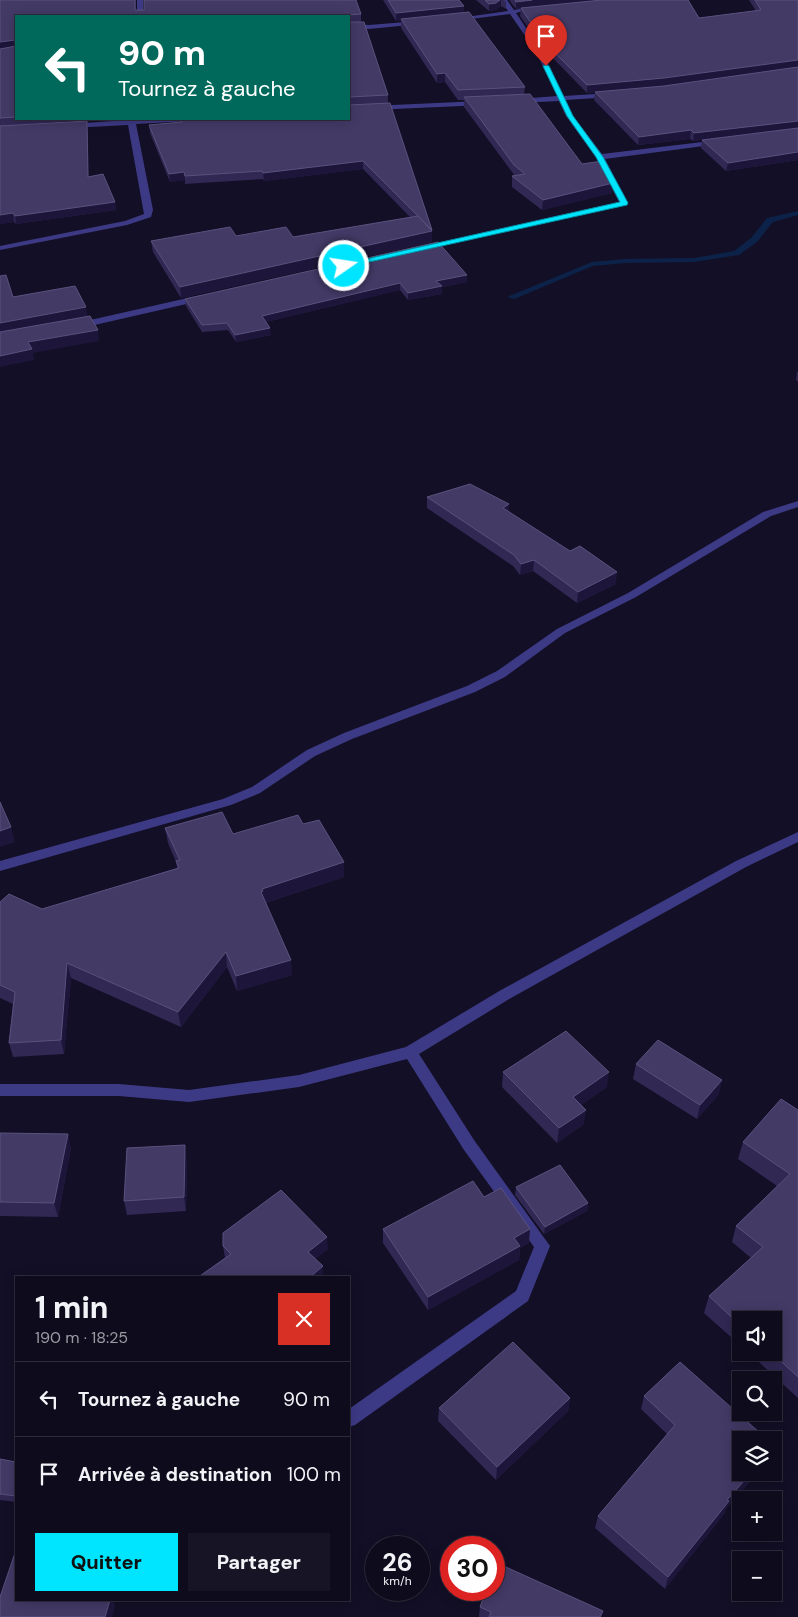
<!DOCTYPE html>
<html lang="fr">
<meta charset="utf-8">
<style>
body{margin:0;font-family:"DM Sans",sans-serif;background:#171425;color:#f1f3f6;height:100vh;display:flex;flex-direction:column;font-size:19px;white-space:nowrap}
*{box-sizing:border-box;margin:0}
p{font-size:16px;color:#9b9ba3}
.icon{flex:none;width:28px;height:28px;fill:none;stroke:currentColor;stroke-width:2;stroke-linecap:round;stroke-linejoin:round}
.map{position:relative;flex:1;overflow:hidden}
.drawer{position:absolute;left:15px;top:1276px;width:335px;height:325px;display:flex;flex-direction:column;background:#0e0b1c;border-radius:0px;box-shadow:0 2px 12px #0003,0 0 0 1px #2e2b3b}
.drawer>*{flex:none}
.top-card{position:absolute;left:15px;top:15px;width:335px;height:105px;border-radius:0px;box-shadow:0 2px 12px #0003,0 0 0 1px #2e2b3b;background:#00695c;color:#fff;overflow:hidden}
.tools{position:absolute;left:732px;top:1311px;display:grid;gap:10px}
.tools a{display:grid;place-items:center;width:50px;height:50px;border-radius:0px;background:#0e0b1c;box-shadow:0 2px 12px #0003,0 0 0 1px #2e2b3b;font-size:25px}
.speed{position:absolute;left:365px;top:1536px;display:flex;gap:10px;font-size:25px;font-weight:700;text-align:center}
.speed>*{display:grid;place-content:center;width:65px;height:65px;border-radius:50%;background:#0e0b1c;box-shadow:0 2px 12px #0003,0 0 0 1px #2e2b3b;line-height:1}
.speed small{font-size:12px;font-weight:400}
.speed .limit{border:8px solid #d22;background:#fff;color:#111}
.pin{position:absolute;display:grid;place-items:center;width:42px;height:42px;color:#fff;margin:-51px -21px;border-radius:50% 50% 50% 0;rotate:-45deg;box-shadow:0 0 5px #0007}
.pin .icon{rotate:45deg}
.me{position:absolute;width:55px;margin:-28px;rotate:77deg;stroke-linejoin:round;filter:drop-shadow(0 0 4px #0008)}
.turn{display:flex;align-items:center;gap:18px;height:105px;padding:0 20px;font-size:22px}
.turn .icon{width:65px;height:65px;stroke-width:2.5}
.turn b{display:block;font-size:35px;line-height:42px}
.round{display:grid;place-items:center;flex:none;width:52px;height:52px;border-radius:0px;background:#171425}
.headline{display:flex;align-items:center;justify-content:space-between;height:85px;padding:0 20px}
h1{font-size:30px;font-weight:800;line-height:38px}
.primary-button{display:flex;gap:10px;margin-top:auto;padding:10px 20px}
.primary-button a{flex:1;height:58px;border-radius:0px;background:#00e5ff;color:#111;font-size:20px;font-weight:800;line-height:58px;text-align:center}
.primary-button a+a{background:#171425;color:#f1f3f6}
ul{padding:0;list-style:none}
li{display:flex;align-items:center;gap:15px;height:75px;padding:0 20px;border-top:1px solid #2e2b3b}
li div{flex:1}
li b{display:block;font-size:19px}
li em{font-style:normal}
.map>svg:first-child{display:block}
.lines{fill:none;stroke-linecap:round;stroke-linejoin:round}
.stream{fill:#0c2248;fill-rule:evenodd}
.minor{fill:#3d3a85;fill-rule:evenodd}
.wall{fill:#312854}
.shaded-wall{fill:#1d163a}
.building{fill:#433a66;stroke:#5a527e}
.route{fill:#00e5ff;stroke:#0095a6}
</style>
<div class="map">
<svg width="798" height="1617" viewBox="0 0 798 1617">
<rect width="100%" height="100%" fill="#130f26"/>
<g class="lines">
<path class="stream" d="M798 211V215L773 222 757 242 739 255 694 262 625 263 593 266 514 299 507 297 592 262 625 259 694 258 734 251 751 238 767 218Z"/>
<path class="minor" d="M137 0H143V16H137Z
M501 0H507L514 10 520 9 523 11 516 13 541 50 564 96 611 93 615 95 611 97 566 100 573 116 602 154 719 140 723 142 719 144 605 159 628 203 627 205 420 250V246H423L619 202 596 157 566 116 559 101 519 103 515 101 519 99 557 96 535 50 510 14 455 21 452 19 508 11Z
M418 21 421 23 420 24 369 29 349 28V24L369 25Z
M481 101H484V105L349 111V107Z
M128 119H194L190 121 136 124 153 210 151 217 127 225 0 250V246L125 221 144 214 128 125 70 128 66 126 70 124 128 120Z
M201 295 205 298 204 300 77 329 73 326 77 323Z
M798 501V507L771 516 636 597 565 633 505 677 475 692 352 739 315 756 260 793 231 805 0 871V861L223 799 252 787 307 750 344 733 467 686 497 671 557 629 628 593 763 512Z
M798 832V842L746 867 511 998 419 1054 474 1140 550 1246 528 1301 355 1425 349 1427V1409L516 1291 534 1247 464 1150 407 1059 299 1087 189 1102 119 1096H0V1084H119L189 1090 299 1075 406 1047 501 990 736 861Z"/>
</g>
<path class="wall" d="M0 0H136V10L361 14V22L388 95V103L432 230V242L181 298 153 252 151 241 236 236 293 237 410 217 363 169 264 181 263 179 185 184V180L170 182 150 133 149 125 178 122V119H349V16H16V119H87V120L17 125 88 129V176L115 202 116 210 16 224 14 222 0 224Z
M383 0H459L464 13 525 87 524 95 582 164 612 193 542 210 512 187V176H515L464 107V100H458L445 82 437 83 401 28V20L396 21Z
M476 0H504L506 2V9L501 6 496 10 489 11Z
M509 0H688L699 18 756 11 749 0H798V160L726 171 701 148 702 140 723 137 693 141 690 139 638 145 594 100 595 92 587 93 542 47 520 16 521 9H516Z
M438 242 467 282 442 287V294L408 300 400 290 266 322 271 335 236 342 228 330 202 332 186 306 185 299Z
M797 372H798V382L796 380Z
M427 497 509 512 616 584 577 603 533 571 520 575 513 566 427 508Z
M303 824 344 862V877L265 903 292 975 237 991 227 967 181 1027 71 978 64 1054 13 1057 9 1043 13 1004 0 998V902L42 909 177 868 176 862 168 843 165 828 233 834Z
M636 1064 719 1094 697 1119 633 1079Z
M503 1072 607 1087 581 1105 584 1124 557 1143 502 1087Z
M798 1110V1398L748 1352H774L741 1320V1346L704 1313 709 1296 751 1258 732 1242 736 1226 777 1186 738 1159 743 1142Z
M0 1133 71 1148 58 1217 0 1216Z
M187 1159 186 1211 127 1215 124 1201Z
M516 1187 588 1203 587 1211 544 1234 515 1195Z
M484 1197 529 1243 520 1248 519 1260 428 1310 383 1243V1229Z
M223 1246 328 1249 315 1259 323 1266V1278H197L225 1258Z
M644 1396 741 1472H759L727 1507 724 1514 665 1589 595 1528 598 1516 667 1434 641 1409Z
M570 1398 568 1411 496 1480 438 1421 439 1408Z
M0 1459 16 1462V1502L0 1500Z
M480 1607 603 1611 601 1617H479Z"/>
<path class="shaded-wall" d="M500 0H501V6L496 10 489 11V4Z
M532 0H611L516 9V2Z
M464 6V14L396 21V13Z
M15 40 16 47 0 50V42Z
M798 60V68L663 86 587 93V85Z
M445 73V82L437 83V74Z
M87 121 88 129 89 185 88 177Z
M798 121V129L693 141 694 133Z
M691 130 690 139 638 145 639 137Z
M798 152V160L726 171 728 163Z
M363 161V169L264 181 263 173Z
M184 172 185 180 170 182 169 174Z
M613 183 612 193 542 210 543 200Z
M115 202 116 210 16 224 15 216Z
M13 213 14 222 0 224V215Z
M432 231V242L181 298 180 287Z
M467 275V282L442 287V294L408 300V293L436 281Z
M400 283V290L262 323V316Z
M86 307 88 318 0 334V323Z
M270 328 271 335 236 342 235 335Z
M98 330 99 341 33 353 34 360 0 367V356L28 342Z
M509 504V515L503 508Z
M534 560 533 571 520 575 521 564Z
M617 572 616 584 577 603 578 592Z
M11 827 15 842 0 847V831Z
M344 862V877L264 903 261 892 262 889Z
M226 952 227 967 181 1027 178 1012Z
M291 960 292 975 237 991 236 976Z
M67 963 71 978 64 1054 61 1040Z
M609 1072 607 1087 571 1112 573 1097Z
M722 1080 719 1094 697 1119 700 1105Z
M586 1110 584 1124 557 1143 559 1128Z
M68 1134 71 1148 58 1217 54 1203Z
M185 1145 187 1159 186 1211 184 1197Z
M588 1203 587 1211 544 1234 545 1227Z
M530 1229 529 1243 520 1248 519 1260 428 1310V1297L514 1238Z
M327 1237 328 1249 309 1264 308 1252Z
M323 1266V1278H309Z
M570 1398 568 1411 496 1480 497 1467Z
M752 1472H759L727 1507 724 1514 665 1589 668 1577 727 1500Z
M110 1600H113L115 1606 112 1617H105Z"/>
<path class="building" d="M0 0H135V10H144V0H356L361 14 348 15 347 16H16V44L15 40 0 42Z
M388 0H459L464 6 396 13Z
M485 0H500L496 3 489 4Z
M515 0H532L516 2Z
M602 0H688L699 18 761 10 755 0H798V60L664 78 587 85 542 40 521 8Z
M469 12 525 87 458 90 445 73 437 74 401 19Z
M349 22H364L388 95 349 97Z
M16 46V117L0 118V49Z
M798 67V121L694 133 691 130 639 137 595 92 664 86Z
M530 94 582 164 602 161 613 183 543 200 512 176 525 174 514 165 464 97Z
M390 103 432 230 363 161 263 173 262 171 185 176 184 172 169 174 149 125 182 122 180 119H349V105Z
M87 121 88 177 103 174 115 202 15 216 13 213 0 215V126Z
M798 128V152L728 163 702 140Z
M418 216 432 231 180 287 151 241 230 227 236 236 286 227 293 237Z
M438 242 467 275 436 281 442 286 408 293 400 283 262 316 270 328 235 335 227 323 202 325 185 299Z
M6 275 13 297 75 286 86 307 0 323V276Z
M90 316 98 330 28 342 32 349 0 356V332Z
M470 484 509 504 503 508 570 551 580 546 617 572 578 592 534 560 521 564 514 555 427 497Z
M0 802 11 827 0 831Z
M222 812 233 834 298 815 303 824 319 820 344 862 262 889 263 891 261 892 291 960 236 976 226 952 178 1012 67 963 61 1040 9 1043 15 992 0 985V902L9 894 42 909 179 868 176 861 180 860 165 828Z
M566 1031 609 1072 573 1097 586 1110 559 1128 503 1072Z
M658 1040 722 1080 700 1105 636 1064Z
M781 1099 798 1110V1377L771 1352H774V1320H741V1326L709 1296 763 1247 736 1226 790 1174 743 1142Z
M0 1133 68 1134 54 1203 0 1202Z
M185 1145 184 1197 124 1201 127 1148Z
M560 1165 588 1203 545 1227 516 1187Z
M473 1181 484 1197 501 1188 530 1229 514 1238 520 1246 428 1297 383 1229Z
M281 1190 327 1237 308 1252 323 1266 309 1278H197L231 1254 223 1246V1233Z
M513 1342 570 1398 497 1467 439 1408Z
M680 1362 768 1440H741V1472H752L727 1500 729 1501 668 1577 598 1516 675 1425 644 1396Z
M0 1459 16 1462V1496L0 1494Z
M16 1550V1600H110L105 1617H0V1597Z
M497 1563 603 1611 600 1617H489L491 1612 480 1607 486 1590H494V1571Z"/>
<path class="route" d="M546 65 549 66 573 116 603 157 628 203 627 205 342 268 340 266 344 264 620 202 596 157 567 116 543 66Z"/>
</svg>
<div class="tools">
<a><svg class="icon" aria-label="sound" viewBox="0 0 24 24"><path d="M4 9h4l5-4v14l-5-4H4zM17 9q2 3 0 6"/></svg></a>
<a><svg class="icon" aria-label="search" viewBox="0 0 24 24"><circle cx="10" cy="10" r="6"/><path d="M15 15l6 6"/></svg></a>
<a><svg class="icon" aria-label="layers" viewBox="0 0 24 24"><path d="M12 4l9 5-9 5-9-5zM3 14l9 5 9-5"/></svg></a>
<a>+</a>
<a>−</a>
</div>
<div class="speed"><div>26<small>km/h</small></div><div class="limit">30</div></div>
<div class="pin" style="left:546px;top:66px;background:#d93025"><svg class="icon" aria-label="arrive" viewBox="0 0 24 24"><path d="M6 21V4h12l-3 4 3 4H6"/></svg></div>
<svg class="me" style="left:344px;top:266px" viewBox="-20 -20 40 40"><circle r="17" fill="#00e5ff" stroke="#fff" stroke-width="3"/><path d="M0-11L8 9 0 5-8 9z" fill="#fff"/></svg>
<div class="top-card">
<div class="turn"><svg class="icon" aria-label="left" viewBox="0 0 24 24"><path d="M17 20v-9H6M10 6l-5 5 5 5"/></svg><div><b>90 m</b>Tournez à gauche</div></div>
</div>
<section class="drawer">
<div class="headline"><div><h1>1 min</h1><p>190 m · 18:25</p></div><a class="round" style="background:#d93025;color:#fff"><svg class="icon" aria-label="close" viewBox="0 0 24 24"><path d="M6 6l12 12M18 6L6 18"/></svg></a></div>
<ul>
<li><svg class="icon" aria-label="left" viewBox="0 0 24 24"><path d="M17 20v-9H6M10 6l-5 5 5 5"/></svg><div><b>Tournez à gauche</b></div><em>90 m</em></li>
<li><svg class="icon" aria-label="arrive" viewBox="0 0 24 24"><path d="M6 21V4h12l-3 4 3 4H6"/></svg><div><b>Arrivée à destination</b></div><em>100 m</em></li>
</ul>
<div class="primary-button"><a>Quitter</a><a>Partager</a></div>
</section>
</div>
